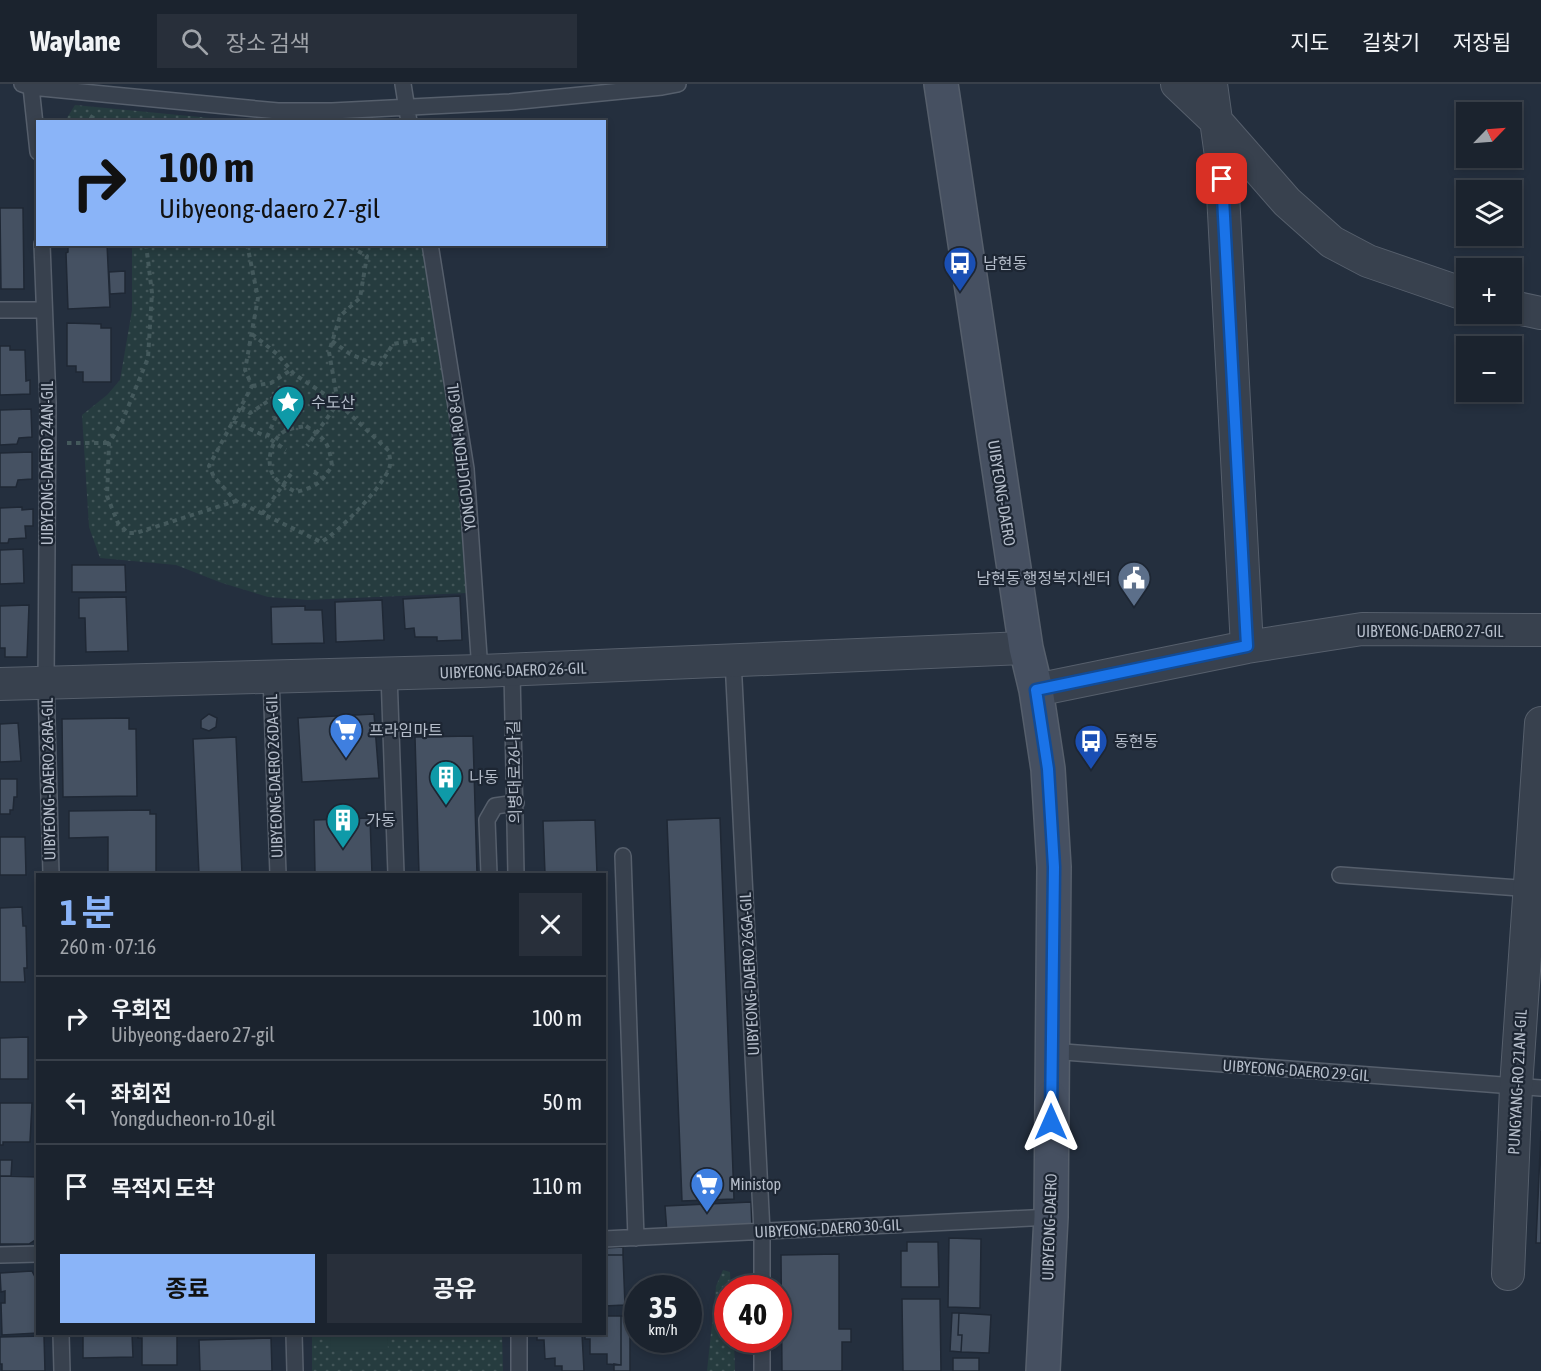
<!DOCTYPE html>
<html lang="ko">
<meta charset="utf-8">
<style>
body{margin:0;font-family:"Asap Condensed","Noto Sans KR",sans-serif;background:#282f3a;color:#f1f3f6;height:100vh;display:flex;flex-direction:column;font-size:22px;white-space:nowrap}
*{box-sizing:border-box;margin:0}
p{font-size:20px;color:#a0a4aa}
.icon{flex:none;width:33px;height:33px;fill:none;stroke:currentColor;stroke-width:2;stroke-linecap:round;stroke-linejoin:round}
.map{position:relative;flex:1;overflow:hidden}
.sheet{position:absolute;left:36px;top:789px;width:570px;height:462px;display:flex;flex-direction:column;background:#1b232e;border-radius:0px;box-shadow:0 3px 9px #0003,0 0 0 2px #39404a}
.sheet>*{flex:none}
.guide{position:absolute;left:36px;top:36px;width:570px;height:126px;border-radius:0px;box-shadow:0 3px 9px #0003,0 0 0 2px #39404a;background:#8ab4f8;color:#111;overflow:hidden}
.needle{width:39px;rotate:65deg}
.fabs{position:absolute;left:1456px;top:18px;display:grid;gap:12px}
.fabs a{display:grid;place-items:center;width:66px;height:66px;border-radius:0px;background:#1b232e;box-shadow:0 3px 9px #0003,0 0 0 2px #39404a;font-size:30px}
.speed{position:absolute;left:624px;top:1191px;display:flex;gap:12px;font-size:30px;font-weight:700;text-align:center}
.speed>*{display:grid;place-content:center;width:78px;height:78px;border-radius:50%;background:#1b232e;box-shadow:0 3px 9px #0003,0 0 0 2px #39404a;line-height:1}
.speed small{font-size:15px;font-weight:400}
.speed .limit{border:9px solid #d22;background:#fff;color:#111}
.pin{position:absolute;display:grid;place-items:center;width:51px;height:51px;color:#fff;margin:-26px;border-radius:12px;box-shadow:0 3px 9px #0006}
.me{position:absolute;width:66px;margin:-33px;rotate:0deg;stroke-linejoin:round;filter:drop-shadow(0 0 4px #0008)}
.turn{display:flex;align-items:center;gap:21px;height:126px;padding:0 24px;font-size:27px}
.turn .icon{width:78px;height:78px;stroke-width:2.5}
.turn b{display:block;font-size:42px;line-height:51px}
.round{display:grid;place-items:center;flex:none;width:63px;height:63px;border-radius:0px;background:#282f3a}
.head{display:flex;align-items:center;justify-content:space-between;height:102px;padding:0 24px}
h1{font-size:36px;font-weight:700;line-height:45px;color:#8ab4f8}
.action{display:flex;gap:12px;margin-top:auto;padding:12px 24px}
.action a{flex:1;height:69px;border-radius:0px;background:#8ab4f8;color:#111;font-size:24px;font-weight:700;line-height:69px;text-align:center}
.action a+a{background:#282f3a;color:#f1f3f6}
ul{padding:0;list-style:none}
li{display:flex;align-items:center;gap:18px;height:84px;padding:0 24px;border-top:2px solid #39404a}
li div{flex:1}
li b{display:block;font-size:22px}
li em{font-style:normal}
header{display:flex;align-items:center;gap:36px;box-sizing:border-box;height:84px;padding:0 30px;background:#1b232e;border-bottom:2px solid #39404a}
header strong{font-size:28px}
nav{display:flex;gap:33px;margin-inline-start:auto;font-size:21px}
.search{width:420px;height:54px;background:#282f3a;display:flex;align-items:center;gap:15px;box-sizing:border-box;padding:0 21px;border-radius:0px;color:#a0a4aa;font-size:22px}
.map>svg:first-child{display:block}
.green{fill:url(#green-dots)}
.pitch{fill:#263c3f}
.building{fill:#455162;stroke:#1f2835;stroke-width:1.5}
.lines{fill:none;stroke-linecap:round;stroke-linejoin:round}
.lane-casing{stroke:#565f6c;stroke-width:18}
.street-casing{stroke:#565f6c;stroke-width:34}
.secondary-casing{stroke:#565f6c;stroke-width:36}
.path{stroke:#44595c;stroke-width:4;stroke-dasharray:4.5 4.5;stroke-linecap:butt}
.lane{stroke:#38414e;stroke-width:15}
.street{stroke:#38414e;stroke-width:32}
.secondary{stroke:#465061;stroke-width:33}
.route-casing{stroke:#114b97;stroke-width:15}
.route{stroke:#1a73e8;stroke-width:10}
.labels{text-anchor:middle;stroke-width:4.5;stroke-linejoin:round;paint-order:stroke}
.poi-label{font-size:16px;fill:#b4bcc9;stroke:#1d2633;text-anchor:start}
.street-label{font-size:16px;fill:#b4bcc9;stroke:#1d2633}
</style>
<header>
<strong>Waylane</strong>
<div class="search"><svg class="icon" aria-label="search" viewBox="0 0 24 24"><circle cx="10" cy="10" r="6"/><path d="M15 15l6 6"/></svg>장소 검색</div>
<nav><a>지도</a><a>길찾기</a><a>저장됨</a></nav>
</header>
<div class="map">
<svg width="1541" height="1287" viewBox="0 0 1541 1287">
<defs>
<pattern id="green-dots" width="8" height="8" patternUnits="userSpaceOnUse" patternTransform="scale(1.5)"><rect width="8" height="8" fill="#263c3f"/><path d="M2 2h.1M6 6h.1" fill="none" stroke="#435659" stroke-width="1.8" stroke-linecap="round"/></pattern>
</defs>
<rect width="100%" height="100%" fill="#242f3e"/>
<path class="green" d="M75 21 241 37H65Z
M132 161H424L442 271 458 389 467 509 308 516 268 513 222 499 176 481 100 474 89 443 82 331 107 311 120 296 132 226Z
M723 1186 730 1188 731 1204H728V1256H734L735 1287H707L716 1202Z
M312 1250H502L503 1287H312Z"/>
<path class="pitch" d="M330 1250H387L388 1265 331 1267Z"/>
<path class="building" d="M0 124H23L24 205H1Z
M68 160H107L110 223 68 225 66 169 68 168Z
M125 187V209L110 210 109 188Z
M67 239 101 240V244H111V298H83V288H76V282H67Z
M0 262H10V266H25L26 297 30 296V310L0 311Z
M31 325 32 353 19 354 17 360 0 361V326Z
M32 368V395L18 396 16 403H0V369Z
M22 423V426L33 425V442H25L26 454 9 455 8 459H0V424Z
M23 465 24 499 0 500V466Z
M72 481H125L126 508H72Z
M460 512 462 556 437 557V553H415L414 544 405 545 403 515Z
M126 513 128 567 86 568 85 534H79V514Z
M382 516 384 556 336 558 335 518Z
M29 521 27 573H5V564H0V522Z
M305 522V526H322L324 559 272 560 271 523Z
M209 630 217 634 216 643 209 647 201 644V636Z
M374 630 379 694 302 698 298 634Z
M129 634V645H136L137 712 63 713 62 635Z
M18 639 21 677 0 678V640Z
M473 652 477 790H419L415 653Z
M236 653 242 790H199L193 655Z
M0 695H17V713H14L13 726H10V730H0Z
M150 726V730H156V790H108V753L69 754V727Z
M370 734 372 790H315L314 736Z
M720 734 734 1115 682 1117 667 736Z
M595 736 597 790H545L543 737Z
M0 753H25L26 791H0Z
M22 823 23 842H26L27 884H24L25 898H0V824Z
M28 953V995H0V954Z
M0 1019H32L30 1058H3V1061H0Z
M1541 1047V1159H1536Z
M604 1051 607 1128H604Z
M0 1076H12L11 1092H0V1115Z
M0 1092 38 1093V1154L29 1160H0Z
M751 1118 752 1146 667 1149 665 1122Z
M949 1154 981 1155 980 1224 948 1223Z
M907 1158H938L939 1203H901V1167H907Z
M623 1163V1171H604V1164Z
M839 1170V1245H851V1258H842V1287H782L781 1171Z
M604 1171H623L625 1221 604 1222Z
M32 1187 38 1199V1249L2 1251 1 1219H5V1207L1 1208 0 1189Z
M902 1215H940L941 1287H903Z
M952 1229H959L958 1251H962L961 1268 950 1267Z
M959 1229 991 1231 989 1269 961 1268 962 1251H958Z
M604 1232H621V1281L607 1280V1270H590V1255H585V1250H604Z
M621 1232H630V1287H614V1280L621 1281Z
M83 1250H132L133 1273 83 1274Z
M138 1250H177V1281H142V1254H138Z
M537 1250H582L584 1287H562V1282H555V1274L545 1275 544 1256H537Z
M44 1252 45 1287H2V1280H0V1253Z
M271 1254 272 1287H200L199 1256Z
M953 1274H979V1287H953Z"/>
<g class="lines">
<defs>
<path id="lane" d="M22 0 31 3 278 27H332L510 18 662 3 678 0
M403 0 409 38
M31 3 38 68
M42 160 48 319 46 599 51 790
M430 160 466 385 480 587
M0 226H44
M733 576 762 1148V1204
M512 586 516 790
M389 590 396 790
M271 593 278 790
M623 772 636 1154
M489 790 487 736 495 722 516 719
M1340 791 1532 805
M1051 967 1541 1004
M604 1155 1051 1133
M0 1171 38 1170
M61 1250 62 1287
M294 1250 295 1287
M519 1250V1287
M762 1256V1287"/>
<path id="street" d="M1177 0 1216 37 1287 118 1332 158 1368 177 1467 211
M1211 0 1221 72 1247 563
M1512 223 1541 229
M0 600 480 587 1026 564
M1036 606 1247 563 1362 545 1541 546
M1508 1190 1516 1003 1541 639"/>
<path id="secondary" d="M941 0 1026 564 1036 606 1048 685 1054 783 1051 1133 1043 1287"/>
</defs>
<use href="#lane" class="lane-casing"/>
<use href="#street" class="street-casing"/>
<use href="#secondary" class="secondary-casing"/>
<path class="path" d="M90 32 99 38
M146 160 152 209 148 274 122 338 109 359 107 412 118 439 128 449H136L236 417
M247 160 258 214 245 286 252 302 209 382 214 393 236 417 321 458C337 450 388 398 390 381 391 377 389 371 389 367L338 319 329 268 340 232 360 214 367 172 345 160
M252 250 277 270 294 290 338 319 307 362
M332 257 350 270 379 282 393 260 424 255
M252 302 271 299 291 286
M241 323 250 329 279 310 284 314 267 353 286 366
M233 337 267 353
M306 342C326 355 329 359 332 382 321 399 316 403 296 408 288 404 278 399 273 391 265 377 272 352 287 346 293 344 300 343 306 342Z
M67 359H109
M314 388 324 394
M262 430 291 390"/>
<use href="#lane" class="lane"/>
<use href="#street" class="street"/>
<use href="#secondary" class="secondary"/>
</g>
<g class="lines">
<defs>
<path id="route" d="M1051 1038 1054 783 1048 685 1036 606 1247 562 1222 95"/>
</defs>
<use href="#route" class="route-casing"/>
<use href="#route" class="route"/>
</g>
<defs>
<symbol id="bus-pin" viewBox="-11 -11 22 30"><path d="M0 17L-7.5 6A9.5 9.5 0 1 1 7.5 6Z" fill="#1a4fb4" stroke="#1d2633"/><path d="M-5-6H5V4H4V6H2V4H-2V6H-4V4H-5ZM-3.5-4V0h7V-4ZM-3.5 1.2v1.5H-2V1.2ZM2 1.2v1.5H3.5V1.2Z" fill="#fff"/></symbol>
<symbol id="sight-pin" viewBox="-11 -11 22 30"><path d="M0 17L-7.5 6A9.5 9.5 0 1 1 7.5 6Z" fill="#0f9aa8" stroke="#1d2633"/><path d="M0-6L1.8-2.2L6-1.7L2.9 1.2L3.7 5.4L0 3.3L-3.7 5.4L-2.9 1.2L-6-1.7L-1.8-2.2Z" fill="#fff"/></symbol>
<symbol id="civic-pin" viewBox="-11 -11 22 30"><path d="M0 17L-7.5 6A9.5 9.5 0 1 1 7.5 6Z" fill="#5c6f8a" stroke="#1d2633"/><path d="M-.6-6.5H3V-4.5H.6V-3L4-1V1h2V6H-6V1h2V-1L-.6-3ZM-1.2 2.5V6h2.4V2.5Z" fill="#fff"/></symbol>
<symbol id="supermarket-pin" viewBox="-11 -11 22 30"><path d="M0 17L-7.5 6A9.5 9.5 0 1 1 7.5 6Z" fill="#3f7fe0" stroke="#1d2633"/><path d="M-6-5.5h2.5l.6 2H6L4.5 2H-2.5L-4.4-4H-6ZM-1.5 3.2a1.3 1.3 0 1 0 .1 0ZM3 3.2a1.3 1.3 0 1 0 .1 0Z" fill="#fff"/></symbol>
<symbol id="building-pin" viewBox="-11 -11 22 30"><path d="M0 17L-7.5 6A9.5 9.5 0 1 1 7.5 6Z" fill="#0f9aa8" stroke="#1d2633"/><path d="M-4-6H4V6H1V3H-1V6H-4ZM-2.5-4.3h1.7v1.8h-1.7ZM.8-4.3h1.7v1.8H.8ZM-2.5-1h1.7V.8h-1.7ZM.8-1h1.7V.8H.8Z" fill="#fff"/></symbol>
</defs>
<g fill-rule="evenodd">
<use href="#bus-pin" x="941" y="160" width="38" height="52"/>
<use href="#sight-pin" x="269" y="299" width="38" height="52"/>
<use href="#civic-pin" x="1115" y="475" width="38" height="52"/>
<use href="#supermarket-pin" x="327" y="627" width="38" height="52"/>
<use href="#bus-pin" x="1072" y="638" width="38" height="52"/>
<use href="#building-pin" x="427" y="674" width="38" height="52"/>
<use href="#building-pin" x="324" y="717" width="38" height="52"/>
<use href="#supermarket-pin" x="688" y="1081" width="38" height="52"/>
</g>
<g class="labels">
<g class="poi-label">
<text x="983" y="185">남현동</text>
<text x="311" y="324">수도산</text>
<text x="1111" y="500" text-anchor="end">남현동 행정복지센터</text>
<text x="369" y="652">프라임마트</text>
<text x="1114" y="663">동현동</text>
<text x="469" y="699">나동</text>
<text x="366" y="742">가동</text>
<text x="730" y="1106">Ministop</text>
</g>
<g class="street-label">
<text transform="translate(461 373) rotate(-97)" y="6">YONGDUCHEON-RO 8-GIL</text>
<text transform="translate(47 379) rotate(-90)" y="6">UIBYEONG-DAERO 24AN-GIL</text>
<text transform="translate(1002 409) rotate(81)" y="6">UIBYEONG-DAERO</text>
<text x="1430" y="553">UIBYEONG-DAERO 27-GIL</text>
<text transform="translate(513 586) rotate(-2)" y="6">UIBYEONG-DAERO 26-GIL</text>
<text transform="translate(514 688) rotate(-91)" y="6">의병대로26나길</text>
<text transform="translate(274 692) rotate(-92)" y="6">UIBYEONG-DAERO 26DA-GIL</text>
<text transform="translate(48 695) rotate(-91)" y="6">UIBYEONG-DAERO 26RA-GIL</text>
<text transform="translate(749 890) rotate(-93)" y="6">UIBYEONG-DAERO 26GA-GIL</text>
<text transform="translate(1296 986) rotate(4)" y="6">UIBYEONG-DAERO 29-GIL</text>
<text transform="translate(1517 998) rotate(-87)" y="6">PUNGYANG-RO 21AN-GIL</text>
<text transform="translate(1049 1143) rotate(-88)" y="6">UIBYEONG-DAERO</text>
<text transform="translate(828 1144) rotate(-3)" y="6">UIBYEONG-DAERO 30-GIL</text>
</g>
</g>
</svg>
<div class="fabs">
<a><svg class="needle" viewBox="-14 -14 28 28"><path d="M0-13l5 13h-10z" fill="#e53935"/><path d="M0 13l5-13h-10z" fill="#a0a4aa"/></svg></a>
<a><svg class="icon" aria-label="layers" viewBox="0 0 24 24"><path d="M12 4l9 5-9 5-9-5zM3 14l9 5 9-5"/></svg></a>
<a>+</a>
<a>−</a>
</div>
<div class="speed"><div>35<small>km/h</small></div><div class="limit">40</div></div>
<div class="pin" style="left:1222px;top:95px;background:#d93025"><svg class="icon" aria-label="arrive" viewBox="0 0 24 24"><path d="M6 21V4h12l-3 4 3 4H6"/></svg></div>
<svg class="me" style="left:1051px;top:1038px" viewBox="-20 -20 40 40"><path d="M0-17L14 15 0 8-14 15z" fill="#1a73e8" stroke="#fff" stroke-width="4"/></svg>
<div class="guide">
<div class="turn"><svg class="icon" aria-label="right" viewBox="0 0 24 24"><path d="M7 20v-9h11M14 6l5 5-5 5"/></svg><div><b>100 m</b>Uibyeong-daero 27-gil</div></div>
</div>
<section class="sheet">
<div class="head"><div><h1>1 분</h1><p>260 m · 07:16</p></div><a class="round"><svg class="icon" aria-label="close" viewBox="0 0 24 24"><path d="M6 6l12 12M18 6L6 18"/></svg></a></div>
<ul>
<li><svg class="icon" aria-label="right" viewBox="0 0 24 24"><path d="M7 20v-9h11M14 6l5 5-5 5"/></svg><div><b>우회전</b><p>Uibyeong-daero 27-gil</p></div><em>100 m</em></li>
<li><svg class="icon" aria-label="left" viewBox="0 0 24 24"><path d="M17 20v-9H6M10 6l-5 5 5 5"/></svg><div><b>좌회전</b><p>Yongducheon-ro 10-gil</p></div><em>50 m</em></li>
<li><svg class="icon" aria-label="arrive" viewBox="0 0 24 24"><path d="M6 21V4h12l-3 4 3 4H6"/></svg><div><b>목적지 도착</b></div><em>110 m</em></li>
</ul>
<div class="action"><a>종료</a><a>공유</a></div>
</section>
</div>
